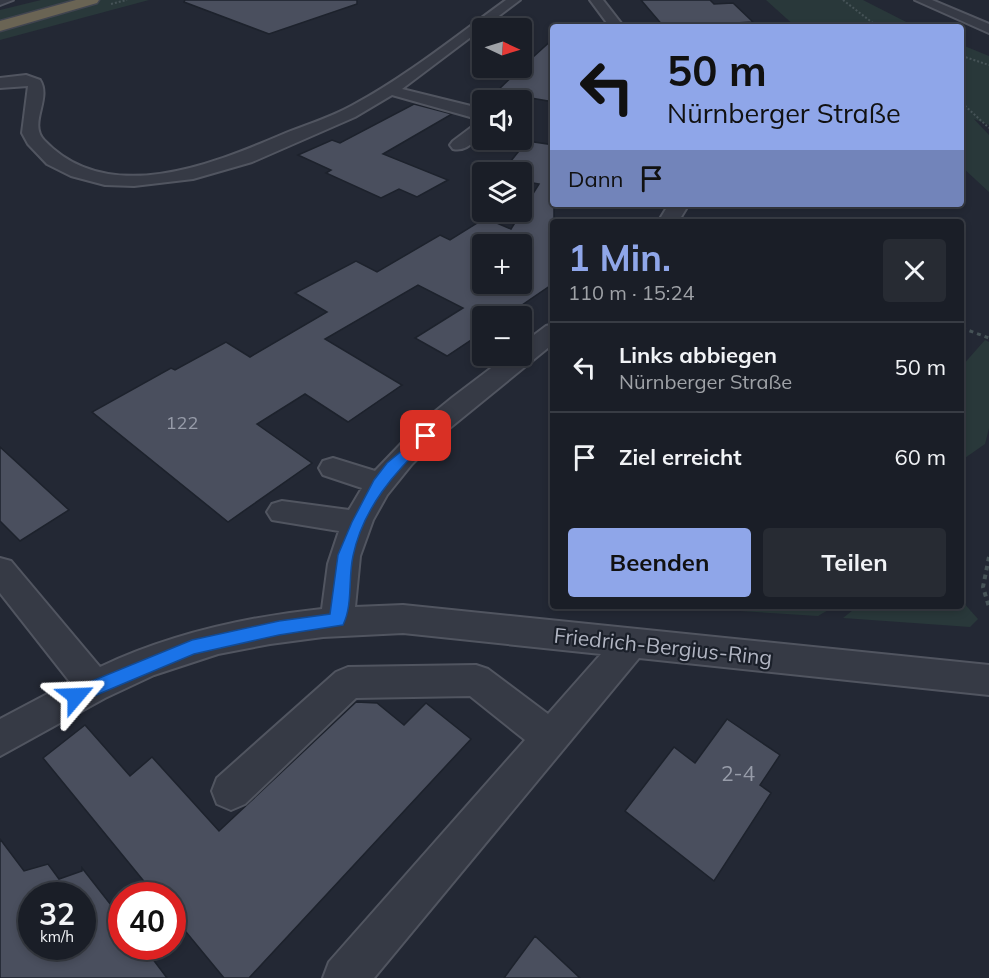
<!DOCTYPE html>
<html lang="de">
<meta charset="utf-8">
<style>
body{margin:0;font-family:Mulish,sans-serif;background:#272b33;color:#f1f3f6;height:100vh;display:flex;flex-direction:column;font-size:22px;white-space:nowrap}
*{box-sizing:border-box;margin:0}
p{font-size:20px;color:#9fa2a7}
.icon{flex:none;width:33px;height:33px;fill:none;stroke:currentColor;stroke-width:2;stroke-linecap:round;stroke-linejoin:round}
.map{position:relative;flex:1;overflow:hidden}
.sheet{position:absolute;left:550px;top:219px;width:414px;height:390px;display:flex;flex-direction:column;background:#1a1e27;border-radius:6px;box-shadow:0 3px 9px #0003,0 0 0 2px #383c44}
.sheet>*{flex:none}
.top-card{position:absolute;left:550px;top:24px;width:414px;height:183px;border-radius:6px;box-shadow:0 3px 9px #0003,0 0 0 2px #383c44;background:#8fa6e9;color:#111;overflow:hidden}
.needle{width:39px;rotate:94deg}
.buttons{position:absolute;left:472px;top:18px;display:grid;gap:12px}
.buttons a{display:grid;place-items:center;width:60px;height:60px;border-radius:6px;background:#1a1e27;box-shadow:0 3px 9px #0003,0 0 0 2px #383c44;font-size:30px}
.speed{position:absolute;left:18px;top:882px;display:flex;gap:12px;font-size:30px;font-weight:700;text-align:center}
.speed>*{display:grid;place-content:center;width:78px;height:78px;border-radius:50%;background:#1a1e27;box-shadow:0 3px 9px #0003,0 0 0 2px #383c44;line-height:1}
.speed small{font-size:15px;font-weight:400}
.speed .limit{border:9px solid #d22;background:#fff;color:#111}
.pin{position:absolute;display:grid;place-items:center;width:51px;height:51px;color:#fff;margin:-26px;border-radius:12px;box-shadow:0 3px 9px #0006}
.me{position:absolute;width:66px;margin:-33px;rotate:64deg;stroke-linejoin:round;filter:drop-shadow(0 0 4px #0008)}
.turn{display:flex;align-items:center;gap:21px;height:126px;padding:0 18px;font-size:27px}
.turn .icon{width:78px;height:78px;stroke-width:2.5}
.turn b{display:block;font-size:42px;line-height:51px}
.then{display:flex;align-items:center;height:57px;padding:0 18px;background:#0003;gap:12px;font-size:22px}
.round{display:grid;place-items:center;flex:none;width:63px;height:63px;border-radius:6px;background:#272b33}
.overview{display:flex;align-items:center;justify-content:space-between;height:102px;padding:0 18px}
h1{font-size:36px;font-weight:700;line-height:45px;color:#8fa6e9}
.cta{display:flex;gap:12px;margin-top:auto;padding:12px 18px}
.cta a{flex:1;height:69px;border-radius:6px;background:#8fa6e9;color:#111;font-size:24px;font-weight:700;line-height:69px;text-align:center}
.cta a+a{background:#272b33;color:#f1f3f6}
ul{padding:0;list-style:none}
li{display:flex;align-items:center;gap:18px;height:90px;padding:0 18px;border-top:2px solid #383c44}
li div{flex:1}
li b{display:block;font-size:22px}
li em{font-style:normal}
.map>svg:first-child{display:block}
.green{fill:#29383a}
.building{fill:#4a4f5e;stroke:#1d222c;stroke-width:1.5;fill-rule:evenodd}
.lines{fill:none;stroke-linecap:round;stroke-linejoin:round}
.minor-casing{stroke:#515560;stroke-width:4}
.highway-casing{stroke:#414550;stroke-width:3}
.path-far2{stroke:#465357;stroke-width:2;stroke-dasharray:2 2;stroke-linecap:butt}
.path-far1{stroke:#465357;stroke-width:3;stroke-dasharray:4 4;stroke-linecap:butt}
.path{stroke:#465357;stroke-width:4;stroke-dasharray:4.5 4.5;stroke-linecap:butt}
.minor{fill:#363a45;fill-rule:evenodd}
.highway{fill:#6a6454;fill-rule:evenodd}
.route{fill:#1a73e8;stroke:#114b97;stroke-width:1.5}
.labels{text-anchor:middle;stroke-width:4.5;stroke-linejoin:round;paint-order:stroke}
.number-label{font-size:18px;fill:#979ca9}
.street-label{font-size:21px;fill:#b1b5c2;stroke:#1b202a}
.near-number-label{font-size:21px;fill:#979ca9}
</style>
<div class="map">
<svg width="989" height="978" viewBox="0 0 989 978">
<rect width="100%" height="100%" fill="#232834"/>
<path class="green" d="M41 0H149L0 40V10Z
M766 0H863L916 27H796Z
M962 45 989 56V125L974 119 989 135V192L962 167Z
M985 340 989 342V428L985 444 962 460V366Z
M962 601 978 619 970 627 843 618 858 606H962Z
M744 606H835L818 616 740 611Z"/>
<path class="building" d="M185 0H357V4L269 34 184 2Z
M641 0H710L714 4 733 3 753 22 664 27Z
M554 38V102L496 92 521 68Z
M414 104 452 114 383 154 448 180 417 197 399 189 381 198 326 173 331 170 298 155 332 140 340 143Z
M527 141 554 145V283L506 316H483V332L447 356 415 338 463 308 418 285 325 339 402 385 348 422 305 394 257 424 312 463 228 522 92 412 171 368 175 370 226 342 250 357 327 312 295 293 356 261 377 272 440 235 450 240 485 218 511 229 539 184 522 181V172H502ZM483 244H522V284H483Z
M0 447 69 510 20 541 0 521Z
M356 702 377 703 404 725 426 703 471 739 249 978H224L172 915V896H156L43 758 85 725 130 776 152 757 219 831Z
M727 719 780 755 760 785 771 793 714 881 625 811 674 747 695 763Z
M0 839 24 871 48 864 59 879 82 871V868L122 919V946H143L167 978H0ZM32 896H82V946H32Z
M535 936 580 978H504Z"/>
<g class="lines">
<defs>
<path id="minor" d="M0 0H13L0 5Z
M506 0H520L402 89 483 109V134C474 141 466 152 453 149L450 145 453 141 481 120 392 95 355 117 252 162 193 179 134 186 105 185 71 176 47 164 28 144 22 133 28 86 0 88V78L26 75 40 80C52 99 28 123 44 140 107 207 211 165 281 135 305 125 330 118 353 105 407 76 456 36 506 0Z
M590 0H603L624 27H610Z
M915 0H932L989 24V33Z
M669 204H689L678 222H658Z
M554 324V343L440 436 412 464 387 495 373 520 360 556 355 607 403 605 989 665V695L639 658 374 978H323L329 962 525 740 470 696 356 698 245 804 231 810 217 804 212 791 217 778 336 672 348 667 476 665 488 669 548 714 601 654 403 633 323 637 270 644 218 654 154 675 105 698 0 756V719L70 682 0 593V558L11 561 100 667C170 634 245 617 322 609L328 564 339 531 272 520 267 512 272 504 282 501 349 510 362 488 323 475 319 468 323 461 333 458 375 471 421 423 453 397 507 356H522V344L546 326Z"/>
<path id="highway" d="M76 0H99L97 3 0 31V21Z"/>
</defs>
<use href="#minor" class="minor-casing"/>
<use href="#highway" class="highway-casing"/>
<path class="path-far2" d="M843 0 878 27
M111 4 127 0
M962 56 989 65
M962 103 989 128"/>
<path class="path-far1" d="M962 328 989 338"/>
<path class="path" d="M989 557 983 587 989 607"/>
<use href="#minor" class="minor"/>
<use href="#highway" class="highway"/>
</g>
<path class="route" d="M426 431 432 436 430 439C395 471 363 508 353 556 348 578 353 605 343 625L279 635 194 654 82 701 76 703 70 701 68 696 70 690 192 640 279 621 330 614 338 555 352 522 374 480 387 463Z"/>
<g class="labels">
<g class="number-label">
<text x="182" y="429">122</text>
</g>
<g class="street-label">
<text transform="translate(663 647) rotate(6)" y="7">Friedrich-Bergius-Ring</text>
</g>
<g class="near-number-label">
<text x="738" y="781">2-4</text>
</g>
</g>
</svg>
<div class="buttons">
<a><svg class="needle" viewBox="-14 -14 28 28"><path d="M0-13l5 13h-10z" fill="#e53935"/><path d="M0 13l5-13h-10z" fill="#9fa2a7"/></svg></a>
<a><svg class="icon" aria-label="sound" viewBox="0 0 24 24"><path d="M4 9h4l5-4v14l-5-4H4zM17 9q2 3 0 6"/></svg></a>
<a><svg class="icon" aria-label="layers" viewBox="0 0 24 24"><path d="M12 4l9 5-9 5-9-5zM3 14l9 5 9-5"/></svg></a>
<a>+</a>
<a>−</a>
</div>
<div class="speed"><div>32<small>km/h</small></div><div class="limit">40</div></div>
<div class="pin" style="left:426px;top:436px;background:#d93025"><svg class="icon" aria-label="arrive" viewBox="0 0 24 24"><path d="M6 21V4h12l-3 4 3 4H6"/></svg></div>
<svg class="me" style="left:76px;top:696px" viewBox="-20 -20 40 40"><path d="M0-17L14 15 0 8-14 15z" fill="#1a73e8" stroke="#fff" stroke-width="4"/></svg>
<div class="top-card">
<div class="turn"><svg class="icon" aria-label="left" viewBox="0 0 24 24"><path d="M17 20v-9H6M10 6l-5 5 5 5"/></svg><div><b>50 m</b>Nürnberger Straße</div></div>
<div class="then">Dann<svg class="icon" aria-label="arrive" viewBox="0 0 24 24"><path d="M6 21V4h12l-3 4 3 4H6"/></svg></div>
</div>
<section class="sheet">
<div class="overview"><div><h1>1 Min.</h1><p>110 m · 15:24</p></div><a class="round"><svg class="icon" aria-label="close" viewBox="0 0 24 24"><path d="M6 6l12 12M18 6L6 18"/></svg></a></div>
<ul>
<li><svg class="icon" aria-label="left" viewBox="0 0 24 24"><path d="M17 20v-9H6M10 6l-5 5 5 5"/></svg><div><b>Links abbiegen</b><p>Nürnberger Straße</p></div><em>50 m</em></li>
<li><svg class="icon" aria-label="arrive" viewBox="0 0 24 24"><path d="M6 21V4h12l-3 4 3 4H6"/></svg><div><b>Ziel erreicht</b></div><em>60 m</em></li>
</ul>
<div class="cta"><a>Beenden</a><a>Teilen</a></div>
</section>
</div>
